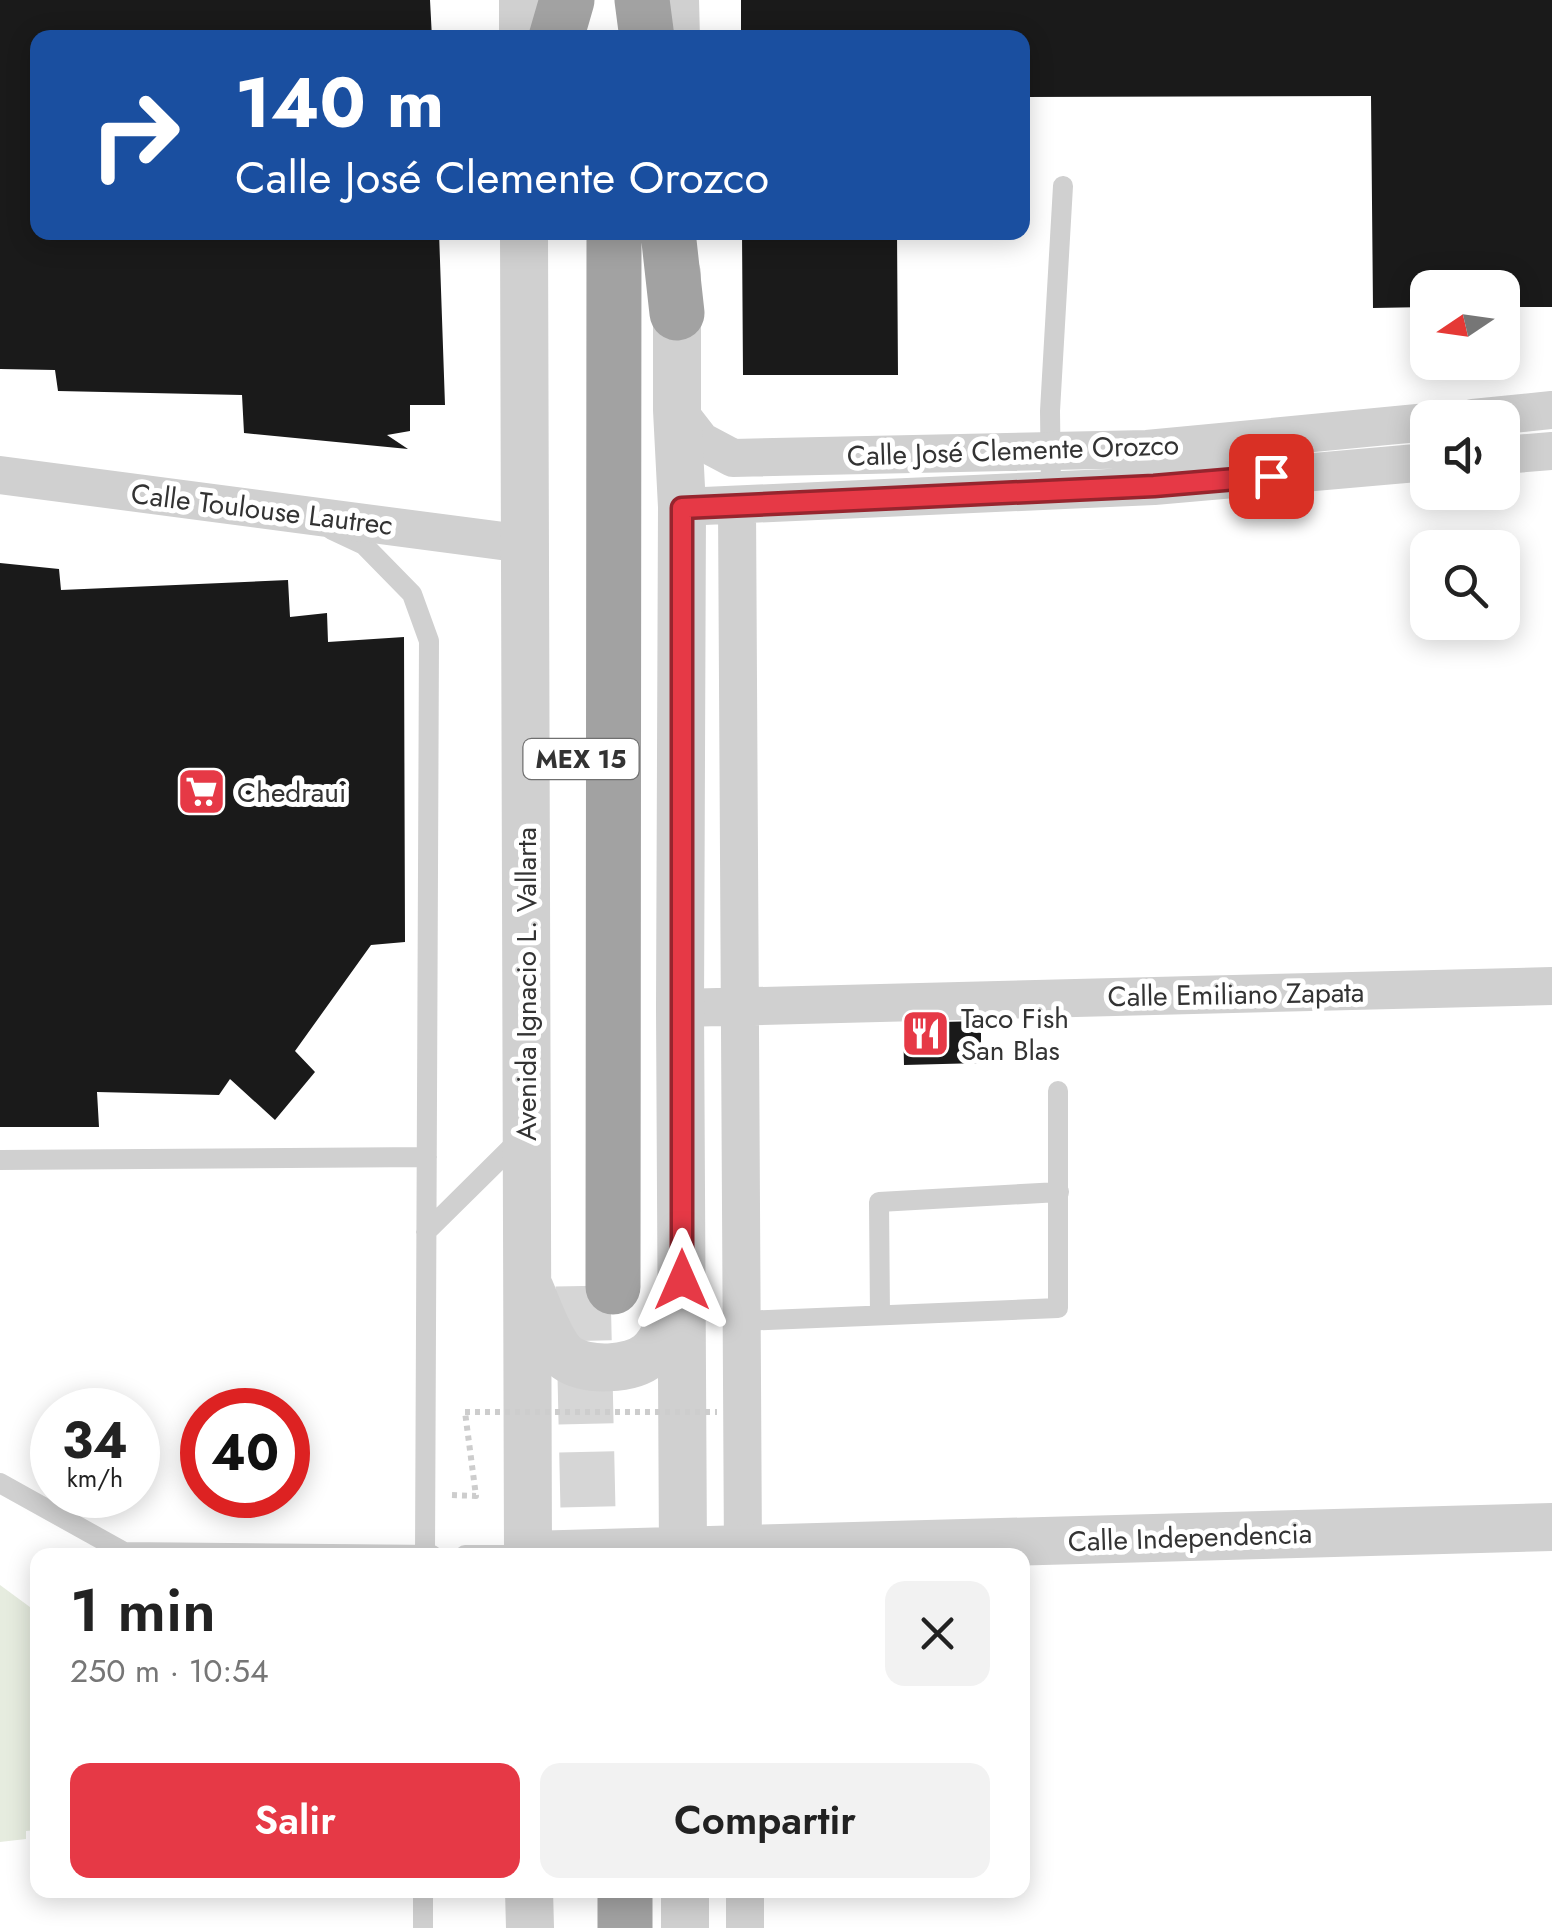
<!DOCTYPE html>
<html lang="es">
<meta charset="utf-8">
<style>
body{margin:0;font-family:Jost,sans-serif;background:#f2f2f2;color:#222;height:100vh;display:flex;flex-direction:column;font-size:38px;white-space:nowrap}
*{box-sizing:border-box;margin:0}
p{font-size:32px;color:#767676}
.icon{flex:none;width:55px;height:55px;fill:none;stroke:currentColor;stroke-width:2;stroke-linecap:round;stroke-linejoin:round}
.map{position:relative;flex:1;overflow:hidden}
.side{position:absolute;left:30px;top:1548px;width:1000px;height:350px;display:flex;flex-direction:column;background:#fff;border-radius:20px;box-shadow:0 5px 25px #0003}
.side>*{flex:none}
.banner{position:absolute;left:30px;top:30px;width:1000px;height:210px;border-radius:20px;box-shadow:0 5px 25px #0003;background:#1a4fa0;color:#fff;overflow:hidden}
.needle{width:65px;rotate:257deg}
.controls{position:absolute;left:1410px;top:270px;display:grid;gap:20px}
.controls a{display:grid;place-items:center;width:110px;height:110px;border-radius:20px;background:#fff;box-shadow:0 5px 25px #0003;font-size:50px}
.speed{position:absolute;left:30px;top:1388px;display:flex;gap:20px;font-size:50px;font-weight:700;text-align:center}
.speed>*{display:grid;place-content:center;width:130px;height:130px;border-radius:50%;background:#fff;box-shadow:0 5px 25px #0003;line-height:1}
.speed small{font-size:25px;font-weight:400}
.speed .limit{border:15px solid #d22;background:#fff;color:#111}
.pin{position:absolute;display:grid;place-items:center;width:85px;height:85px;color:#fff;margin:-42px;border-radius:20px;box-shadow:0 5px 15px #0006}
.me{position:absolute;width:110px;margin:-55px;rotate:0deg;stroke-linejoin:round;filter:drop-shadow(0 0 8px #0008)}
.turn{display:flex;align-items:center;gap:35px;height:210px;padding:0 40px;font-size:45px}
.turn .icon{width:130px;height:130px;stroke-width:2.5}
.turn b{display:block;font-size:70px;line-height:85px}
.round{display:grid;place-items:center;flex:none;width:105px;height:105px;border-radius:20px;background:#f2f2f2}
.head{display:flex;align-items:center;justify-content:space-between;height:170px;padding:0 40px}
h1{font-size:60px;font-weight:600;line-height:75px}
.button{display:flex;gap:20px;margin-top:auto;padding:20px 40px}
.button a{flex:1;height:115px;border-radius:20px;background:#e63946;color:#fff;font-size:40px;font-weight:600;line-height:115px;text-align:center}
.button a+a{background:#f2f2f2;color:#222}
.map>svg:first-child{display:block}
.green{fill:#e6ecdf}
.building{fill:#1a1a1a}
.lines{fill:none;stroke-linecap:round;stroke-linejoin:round}
.trunk-tunnel{stroke:#d6d6d6;stroke-width:55;stroke-dasharray:55 28;stroke-linecap:butt}
.path{stroke:#cdcdcd;stroke-width:6;stroke-dasharray:5 5;stroke-linecap:butt}
.service{stroke:#d0d0d0;stroke-width:20}
.minor{stroke:#d0d0d0;stroke-width:38}
.tertiary{stroke:#d0d0d0;stroke-width:48}
.trunk{stroke:#a2a2a2;stroke-width:55}
.path-bridge{stroke:#cdcdcd;stroke-width:6;stroke-dasharray:5 5;stroke-linecap:butt}
.route-casing{stroke:#96252e;stroke-width:25}
.route{stroke:#e63946;stroke-width:18}
.labels{text-anchor:middle;stroke-width:10;stroke-linejoin:round;paint-order:stroke}
.shield{fill:#fff;stroke:#707070;stroke-width:2.5}
.shield-label{font-size:25px;font-weight:bold;fill:#333}
.street-label{font-size:28px;fill:#333;stroke:#fff}
.poi-label{font-size:28px;fill:#333;stroke:#fff;text-anchor:start}
</style>
<div class="map">
<svg width="1552" height="1928" viewBox="0 0 1552 1928">
<rect width="100%" height="100%" fill="#fff"/>
<path class="green" d="M0 1585 38 1613 37 1830 26 1831V1839L0 1842Z"/>
<path class="building" d="M0 0H430L432 38H38V232H439L445 405H410V431L387 435 408 449 244 433 242 395 58 391 55 370 0 369Z
M741 0H1552V307H1502V288H1428V307L1373 308 1371 96 1022 97V38H741Z
M742 232H897L898 375H743Z
M0 563 59 569 61 590 288 580 290 617 327 613 328 642 404 637 405 942 371 945 295 1051 315 1072 275 1120 230 1079 219 1095 97 1092 99 1127H0Z
M981 1021V1063L904 1065 903 1023Z"/>
<g class="lines">
<path class="trunk-tunnel" d="M583 1286 589 1555"/>
<path class="path" d="M452 1495 476 1496 465 1412"/>
<path class="service" d="M1051 491 1050 411 1063 186
M332 530 364 545 412 594 429 641 425 1555
M0 1160 427 1157
M426 1232 521 1138
M880 1315 879 1202 1059 1192
M741 1321 1058 1308V1091
M0 1483 124 1552 432 1555
M465 1555H528
M423 1928V1890"/>
<path class="minor" d="M677 410 701 441 733 458 1147 449 1428 422
M1473 418 1552 410
M1502 455 1552 451
M0 475 525 544
M737 506 743 1555
M682 507 1154 486 1428 462
M680 1008 1552 986
M745 1890V1928"/>
<path class="tertiary" d="M523 0V38
M675 0 676 38
M524 232 528 1555
M677 274V410L682 507 680 1008 683 1555
M530 1289C538 1308 551 1346 567 1358 587 1372 631 1370 649 1355 664 1343 672 1316 676 1298
M528 1555 1552 1527
M529 1890 530 1928
M685 1890V1928"/>
<path class="trunk" d="M642 0 647 38
M556 38 567 0
M668 232 677 313
M613 1287 614 232
M625 1890V1928"/>
<path class="path-bridge" d="M465 1412H717"/>
</g>
<g class="lines">
<defs>
<path id="route" d="M682 1280V508L1154 486 1271 476"/>
</defs>
<use href="#route" class="route-casing"/>
<use href="#route" class="route"/>
</g>
<defs>
<symbol id="supermarket-square" viewBox="-11 -11 22 22"><rect x="-9" y="-9" width="18" height="18" rx="4" fill="#e63946" stroke="#fff"/><path d="M-6-5.5h2.5l.6 2H6L4.5 2H-2.5L-4.4-4H-6ZM-1.5 3.2a1.3 1.3 0 1 0 .1 0ZM3 3.2a1.3 1.3 0 1 0 .1 0Z" fill="#fff"/></symbol>
<symbol id="restaurant-square" viewBox="-11 -11 22 22"><rect x="-9" y="-9" width="18" height="18" rx="4" fill="#e63946" stroke="#fff"/><path d="M-5-6h1v4h1v-4h1v4h1v-4h1v5L-1.5 .5V6h-2V.5L-5-1ZM5-6V6H3V1.5H1.5Q1.5-4 5-6Z" fill="#fff"/></symbol>
</defs>
<g fill-rule="evenodd">
<use href="#supermarket-square" x="174" y="764" width="55" height="55"/>
<use href="#restaurant-square" x="898" y="1006" width="55" height="55"/>
</g>
<g class="labels">
<rect class="shield" x="523.5" y="739" width="115" height="40" rx="8"/>
<g class="shield-label">
<text x="581" y="768">MEX 15</text>
</g>
<g class="street-label">
<text transform="translate(1013 450) rotate(-2)" y="10">Calle José Clemente Orozco</text>
<text transform="translate(262 509) rotate(7)" y="10">Calle Toulouse Lautrec</text>
<text transform="translate(526 984) rotate(-90)" y="10">Avenida Ignacio L. Vallarta</text>
<text transform="translate(1236 994) rotate(-1)" y="10">Calle Emiliano Zapata</text>
<text transform="translate(1190 1537) rotate(-2)" y="10">Calle Independencia</text>
</g>
<g class="poi-label">
<text x="237" y="802">Chedraui</text>
<text x="961" y="1028">Taco Fish<tspan x="961" dy="32">San Blas</tspan></text>
</g>
</g>
</svg>
<div class="controls">
<a><svg class="needle" viewBox="-14 -14 28 28"><path d="M0-13l5 13h-10z" fill="#e53935"/><path d="M0 13l5-13h-10z" fill="#767676"/></svg></a>
<a><svg class="icon" aria-label="sound" viewBox="0 0 24 24"><path d="M4 9h4l5-4v14l-5-4H4zM17 9q2 3 0 6"/></svg></a>
<a><svg class="icon" aria-label="search" viewBox="0 0 24 24"><circle cx="10" cy="10" r="6"/><path d="M15 15l6 6"/></svg></a>
</div>
<div class="speed"><div>34<small>km/h</small></div><div class="limit">40</div></div>
<div class="pin" style="left:1271px;top:476px;background:#d93025"><svg class="icon" aria-label="arrive" viewBox="0 0 24 24"><path d="M6 21V4h12l-3 4 3 4H6"/></svg></div>
<svg class="me" style="left:682px;top:1280px" viewBox="-20 -20 40 40"><path d="M0-17L14 15 0 8-14 15z" fill="#e63946" stroke="#fff" stroke-width="4"/></svg>
<div class="banner">
<div class="turn"><svg class="icon" aria-label="right" viewBox="0 0 24 24"><path d="M7 20v-9h11M14 6l5 5-5 5"/></svg><div><b>140 m</b>Calle José Clemente Orozco</div></div>
</div>
<section class="side">
<div class="head"><div><h1>1 min</h1><p>250 m · 10:54</p></div><a class="round"><svg class="icon" aria-label="close" viewBox="0 0 24 24"><path d="M6 6l12 12M18 6L6 18"/></svg></a></div>
<div class="button"><a>Salir</a><a>Compartir</a></div>
</section>
</div>
